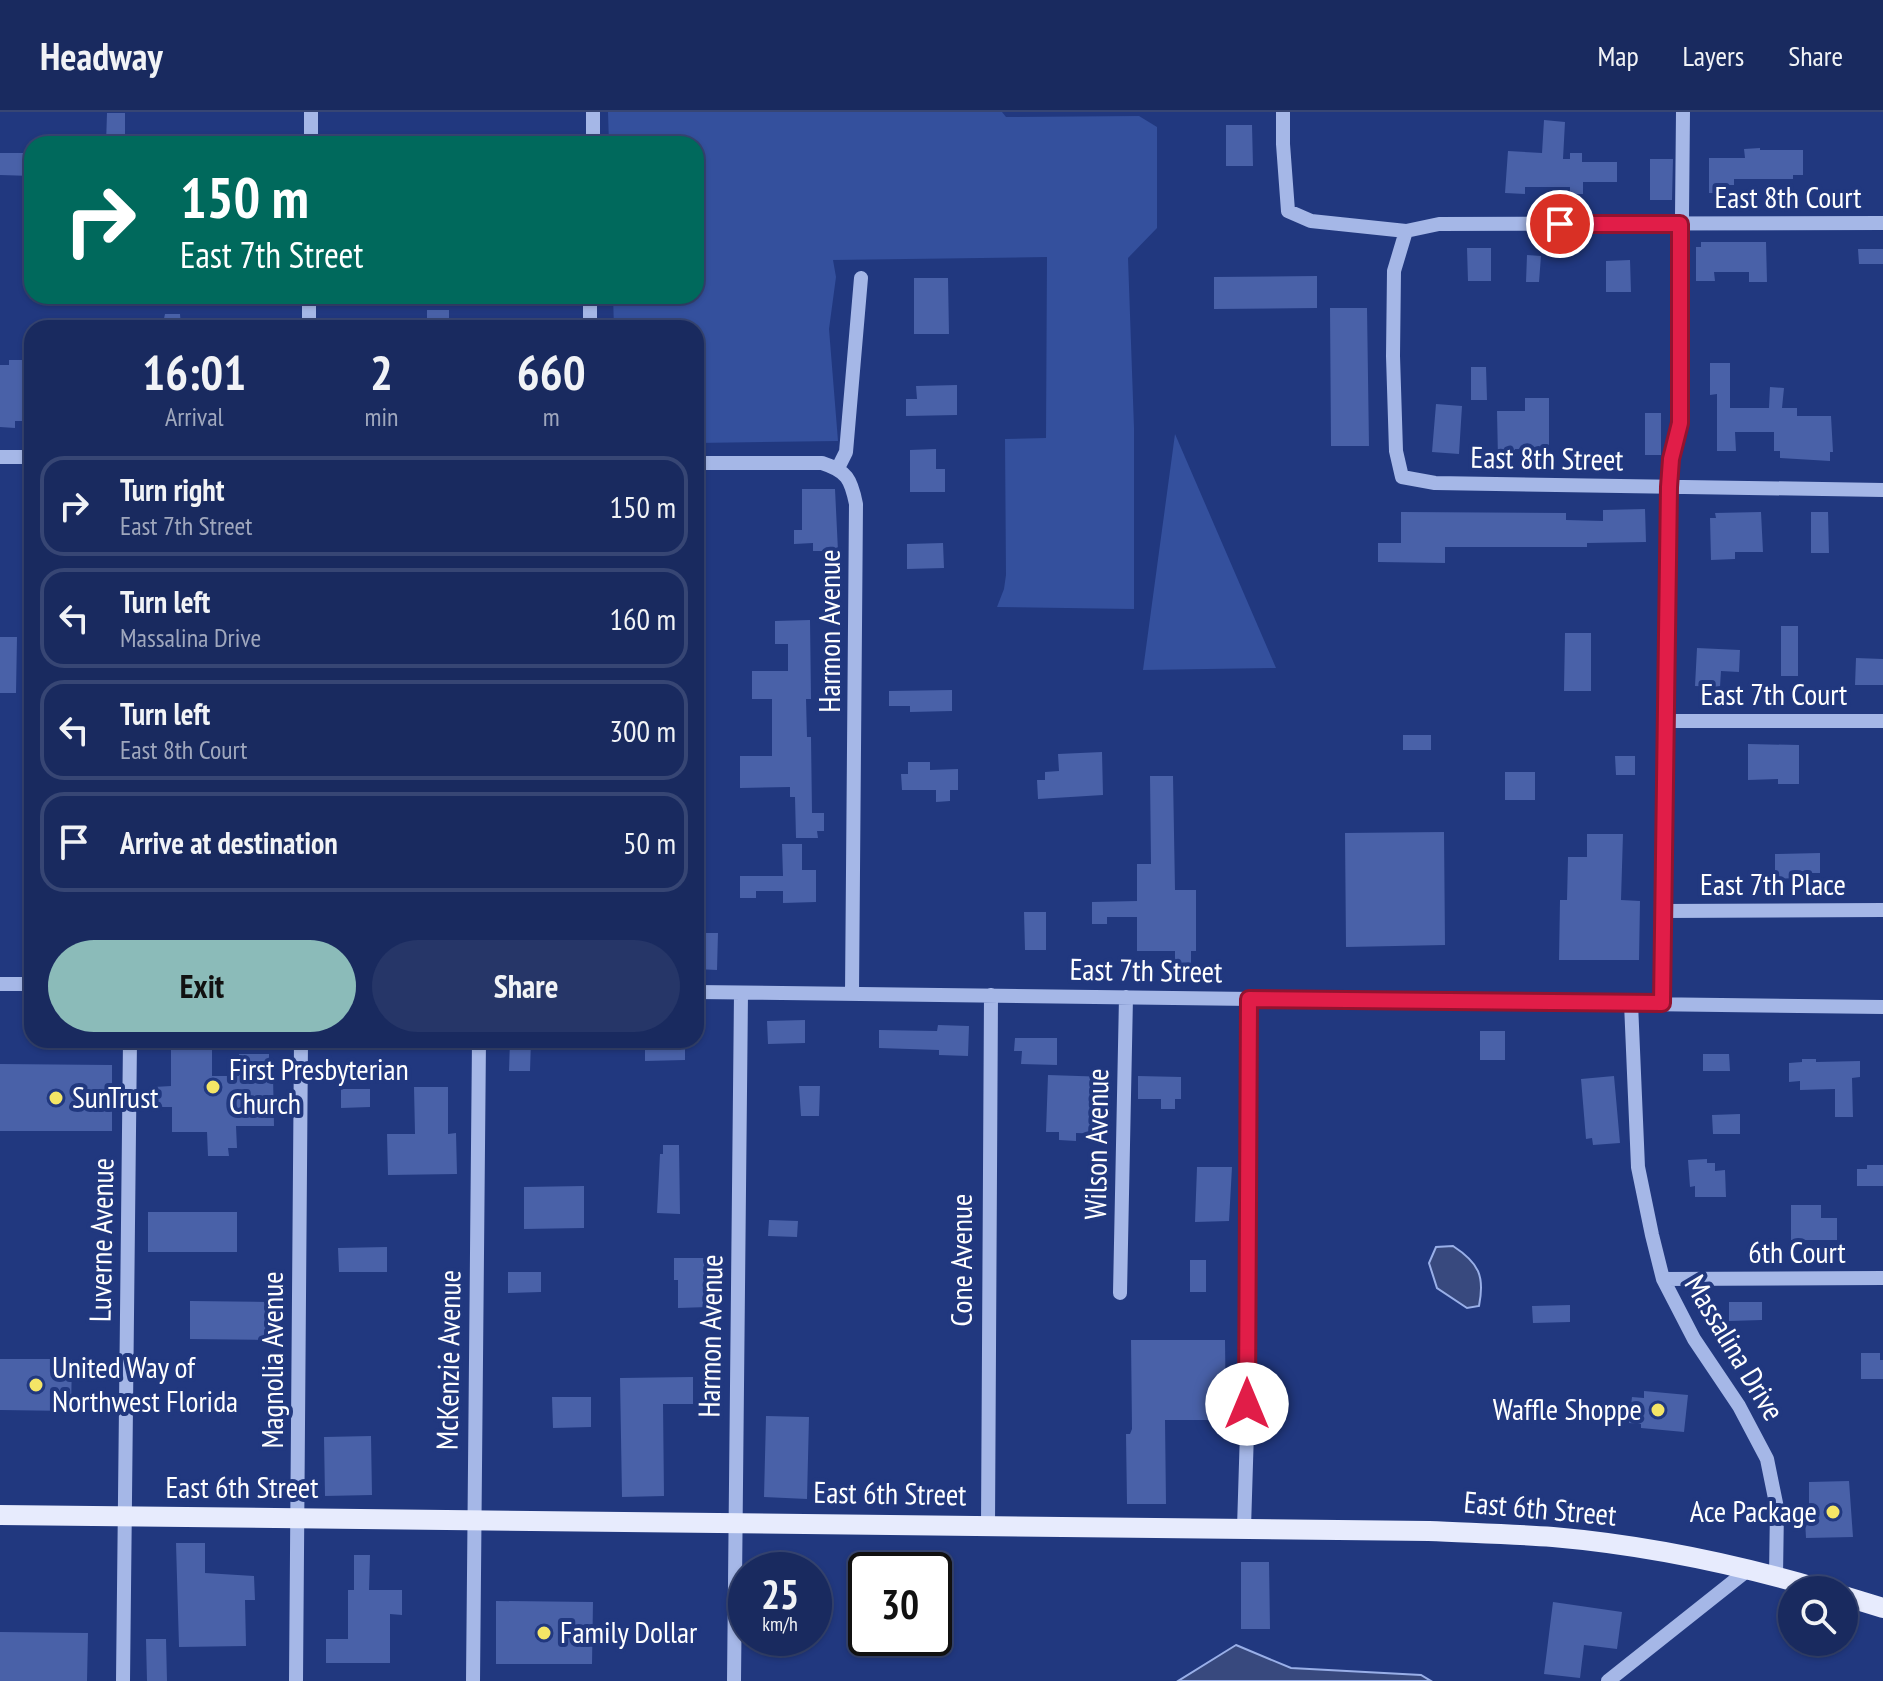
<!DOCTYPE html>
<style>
body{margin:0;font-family:"PT Sans Narrow",sans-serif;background:#263668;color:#f1f3f6;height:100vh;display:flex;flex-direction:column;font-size:30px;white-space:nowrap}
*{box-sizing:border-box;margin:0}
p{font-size:26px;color:#9fa7bd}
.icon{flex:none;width:44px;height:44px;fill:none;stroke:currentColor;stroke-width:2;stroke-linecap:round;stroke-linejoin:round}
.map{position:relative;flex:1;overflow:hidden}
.drawer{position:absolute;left:24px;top:208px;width:680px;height:728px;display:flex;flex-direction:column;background:#192a5f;border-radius:24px;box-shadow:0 2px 6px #0004,0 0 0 2px #374674}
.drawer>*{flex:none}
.top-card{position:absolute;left:24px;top:24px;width:680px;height:168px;border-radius:24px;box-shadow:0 2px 6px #0004,0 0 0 2px #374674;background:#00695c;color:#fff;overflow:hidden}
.tools{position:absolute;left:1778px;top:1464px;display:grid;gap:16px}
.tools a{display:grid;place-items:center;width:80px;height:80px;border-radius:50%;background:#192a5f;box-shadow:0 2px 6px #0004,0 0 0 2px #374674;font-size:40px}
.speed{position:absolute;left:728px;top:1440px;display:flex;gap:16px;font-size:40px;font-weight:700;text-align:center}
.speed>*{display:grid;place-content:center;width:104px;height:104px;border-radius:50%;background:#192a5f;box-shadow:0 2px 6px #0004,0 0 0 2px #374674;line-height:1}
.speed small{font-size:20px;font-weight:400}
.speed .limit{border:4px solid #111;border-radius:12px;background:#fff;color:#111}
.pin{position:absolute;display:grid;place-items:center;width:68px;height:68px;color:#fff;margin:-34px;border:4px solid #fff;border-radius:50%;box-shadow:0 2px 8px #0007}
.me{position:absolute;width:88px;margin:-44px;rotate:0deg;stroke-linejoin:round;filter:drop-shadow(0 0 6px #0008)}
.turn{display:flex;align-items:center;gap:28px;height:168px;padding:0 24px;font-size:36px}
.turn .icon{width:104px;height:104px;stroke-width:2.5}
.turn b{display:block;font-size:56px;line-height:68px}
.eta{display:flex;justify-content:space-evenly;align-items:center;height:136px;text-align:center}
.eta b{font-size:48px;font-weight:700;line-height:56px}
.action{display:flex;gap:16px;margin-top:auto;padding:16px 24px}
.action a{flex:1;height:92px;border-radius:48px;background:#8bbbb9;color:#111;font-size:32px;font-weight:700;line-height:92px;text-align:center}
.action a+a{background:#263668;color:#f1f3f6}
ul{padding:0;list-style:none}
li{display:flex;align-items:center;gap:24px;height:100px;margin:0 16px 12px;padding:0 8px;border:4px solid #374674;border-radius:24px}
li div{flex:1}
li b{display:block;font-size:30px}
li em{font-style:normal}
header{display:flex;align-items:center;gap:48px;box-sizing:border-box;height:112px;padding:0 40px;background:#192a5f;border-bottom:2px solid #374674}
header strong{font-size:38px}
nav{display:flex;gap:44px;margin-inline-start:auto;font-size:28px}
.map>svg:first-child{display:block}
.green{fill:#34509d}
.water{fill:#38497e;stroke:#99afe8;stroke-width:2}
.building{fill:#4961a8}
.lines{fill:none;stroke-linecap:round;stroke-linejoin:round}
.minor{stroke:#a5b7e7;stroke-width:14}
.major{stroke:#e7ebfd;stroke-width:20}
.route-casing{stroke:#92132f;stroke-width:20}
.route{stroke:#e11d48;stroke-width:14}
.poi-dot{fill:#f4e566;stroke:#21387f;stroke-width:3}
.labels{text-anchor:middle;stroke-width:8;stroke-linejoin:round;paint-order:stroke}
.street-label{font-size:30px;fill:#fff;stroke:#21387f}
.poi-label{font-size:30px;fill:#fff;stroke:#21387f;text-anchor:start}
</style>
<header>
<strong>Headway</strong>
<nav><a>Map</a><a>Layers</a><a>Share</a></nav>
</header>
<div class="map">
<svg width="1883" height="1569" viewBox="0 0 1883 1569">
<rect width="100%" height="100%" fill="#21387f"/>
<path class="green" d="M608 0H1002L1006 5 1139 4 1157 15V116L1128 146 1134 316V497L997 495 1004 477 1006 463 1005 327 1046 326 1047 145 833 148 836 165 829 217 838 329 696 331V216H614L613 184H696V32H609Z
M1175 322 1276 556 1143 558Z"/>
<path class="water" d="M1453 1134C1479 1151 1485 1164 1479 1194L1467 1196 1437 1176 1429 1151 1436 1135Z
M1236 1533 1291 1556 1421 1563 1431 1569H1178Z"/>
<path class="building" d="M107 1H125V32H106Z
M1544 8 1565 10 1563 47H1570V41H1582V50H1617V70H1583V82H1570V75H1525V82L1505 81 1508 39 1542 41Z
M1226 13H1252L1253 54H1226Z
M1760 36V38H1803V63H1793V67H1734V73H1725V81H1709V46H1745L1744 37Z
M0 41H32V64L0 63Z
M1650 47H1673L1672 88H1650Z
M1701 130H1766L1767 170H1749V160H1714L1715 169H1696V135H1701Z
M1467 136H1491V169H1468Z
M1858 137H1883V152H1859Z
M1527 143 1541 144 1539 170H1526Z
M1630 148 1631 180H1606V149Z
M1317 164V196L1214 197V165Z
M914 166H948L949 222H914Z
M1330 196H1367L1369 334H1331Z
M427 198H449V216H427Z
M165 202H180L181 216H162Z
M9 248H32V309H15V316L0 315V253H9Z
M1710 251H1730V296H1769L1770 275 1784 276 1782 296H1797V304H1831L1833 340H1830V349L1780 346V339H1774V320H1735L1736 339H1717V282L1710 283Z
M1471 255H1486L1487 288H1471Z
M957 273V303L906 304V287H917L916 274Z
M1525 286H1549V337H1515V346L1498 347 1497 299H1525Z
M1436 292 1462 294 1459 342 1432 340Z
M1645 301H1661V343H1645Z
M936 337V357H945V380H910V338Z
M802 377H835L838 439H813V431L794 432V418H802Z
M1645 397 1646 430 1587 431V435H1445V451L1378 450V431H1401V400L1566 401V408L1603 409V398Z
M1761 400 1763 440H1735V447L1711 448 1710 406H1716L1715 401Z
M1811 400H1828L1829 441H1811Z
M943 431 944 456 907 457V432Z
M810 508 811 587H806L807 625H811L812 701H824V719H817L818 726H796L795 685H790V675L740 676V644H772V587H752V559H788V532H775V509Z
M1781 514H1798V564H1781Z
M1565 521H1591V579H1564Z
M0 525H17L16 581H0Z
M1697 536 1740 538 1739 560 1721 559 1720 575 1695 574Z
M1856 546 1883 547V573H1855Z
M952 578V599L910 600V594H889V579Z
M1403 623H1431V638H1403Z
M1748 632 1799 633V672H1778V667L1748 668Z
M1102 640 1103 683 1038 687 1037 668H1045V660L1059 659 1058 642Z
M1615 644H1635V663H1616Z
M908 650H930V658L958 657V678H950V689L936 690V678H902L901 662H908Z
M1505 660H1535V688H1505Z
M1150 664H1173L1175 778H1196V839H1191V852H1175V839H1137V805H1107V812H1092V790L1137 789V752H1151Z
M1444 720 1445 833 1346 835 1345 721Z
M1587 722H1623L1621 788 1640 789 1639 848H1559L1560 788H1567L1568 745H1587Z
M782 732H802V758H816V790L783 791V779H756V786H740V764H783Z
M1820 741V761H1798V766L1775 767V742Z
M1024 800H1046V838H1025Z
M696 821H718L717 858 696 857Z
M805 908V931L768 932 767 909Z
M938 913 969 914 968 944 939 943V938L879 936V918L937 919Z
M1480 919H1505V948H1480Z
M1015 926H1057V953L1021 952 1022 939H1014Z
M171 928H212V964H239V942H269V964H273L274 1014H236L237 1036H228L229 1044H208L207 1020H172V995H154V975L171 974Z
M510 928H531L530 959H509Z
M645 928H685V948L645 949Z
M1703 942H1729L1730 959H1703Z
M1802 947H1816V950L1860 949V965L1852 966 1853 1005H1835V977L1800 978V969L1789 970V951L1802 950Z
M0 952 112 953V1019H0Z
M1048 963 1109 965 1107 1022 1076 1021V1029L1059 1028V1020H1046Z
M1138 964 1181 965V987H1175V997H1161V987H1138Z
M1614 964 1620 1031 1593 1033 1592 1026 1586 1027 1581 967Z
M799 974H820L819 1004H801Z
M414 975H448V1022L456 1021 457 1062 388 1063 387 1022H415Z
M341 977H370V995L341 996Z
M1740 1002V1022H1713L1712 1003Z
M663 1033H679L680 1102 657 1101 660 1042H663Z
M1707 1047V1051H1715V1059L1725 1058 1726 1085H1695V1074L1690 1075 1688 1048Z
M1867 1053H1883V1074H1857V1057H1867Z
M1197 1055H1232L1229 1109 1195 1110Z
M584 1074V1116L524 1117V1075Z
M1791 1093H1821V1106H1837V1128H1791Z
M148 1100H237V1140H148Z
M769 1108 798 1109 797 1125 768 1124Z
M387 1135V1160H339L338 1136Z
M674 1146H704V1152H707L708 1195 678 1196V1168H674Z
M1190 1148H1206V1180H1190Z
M508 1160H541V1180L508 1181Z
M190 1189 268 1190 267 1228 190 1227Z
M1729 1190H1762V1208L1729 1209Z
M1570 1193V1210L1533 1211 1532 1194Z
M1131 1228H1225L1226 1308H1165L1166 1392H1127L1126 1322H1130L1132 1317Z
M1861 1241H1880V1248H1883V1267H1861Z
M0 1247H72L71 1299 0 1298Z
M693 1265V1292H663L664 1384 622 1385 620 1266Z
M1644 1279 1688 1283 1684 1320 1641 1316V1312L1629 1311 1632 1285 1644 1286Z
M552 1285H591V1315L553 1316Z
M766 1304 809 1305 807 1387 764 1385Z
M371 1324 372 1383 325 1384 324 1325Z
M1849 1369 1853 1425 1806 1426 1805 1408H1809V1370Z
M176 1431H205V1461L254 1464 255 1488H245L246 1534 179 1535Z
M354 1443H370L369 1478H402V1503L390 1502V1551H326V1527H348V1478H354Z
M1241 1450H1269L1270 1517H1241Z
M496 1489 593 1490 592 1552H496Z
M1553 1490 1622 1500 1617 1537 1584 1533 1580 1566 1544 1562Z
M0 1520 88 1521 87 1569H0Z
M146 1527H166L167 1569H147Z"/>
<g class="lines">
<path class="minor" d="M593 0V32
M1283 0V32L1288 99 1311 109 1406 119 1439 112 1883 111
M311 32V0
M1406 119 1394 159 1393 244 1396 339 1402 365 1435 371 1883 378
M309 216V184
M590 216V184
M0 345H32
M696 351H822C847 359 851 367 856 392L852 882
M838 356 846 340 861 166
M1665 609H1883
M1662 799 1883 798
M0 872H32
M696 880 1883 895
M1631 891 1638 1055 1652 1123 1663 1167 1694 1227 1739 1294 1767 1347 1777 1396 1776 1464
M1662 891 1669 375 1671 347 1680 311 1683 0
M1663 1167 1883 1166
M1120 1181 1126 885
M988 1414 991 883
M1244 1416 1247 1319 1249 887
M123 1569 130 928
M296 1569 301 928
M473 1569 479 928
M734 1569 741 881
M1608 1569 1749 1457"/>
<path class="major" d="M0 1403 1429 1419C1470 1421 1512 1422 1553 1425 1645 1433 1736 1452 1824 1478
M1844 1484 1883 1496"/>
</g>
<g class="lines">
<defs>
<path id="route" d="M1247 1292 1249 887 1662 891 1669 375 1671 347 1680 311V112H1560"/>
</defs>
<use href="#route" class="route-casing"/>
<use href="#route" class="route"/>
</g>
<g class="poi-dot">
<circle cx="213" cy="975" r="8"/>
<circle cx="56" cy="986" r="8"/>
<circle cx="36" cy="1273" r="8"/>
<circle cx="1658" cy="1298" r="8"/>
<circle cx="1833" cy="1400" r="8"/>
<circle cx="544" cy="1521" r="8"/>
</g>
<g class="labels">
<g class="street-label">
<text x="1788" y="96">East 8th Court</text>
<text transform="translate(1547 347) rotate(1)" y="10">East 8th Street</text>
<text transform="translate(830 519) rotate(-90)" y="10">Harmon Avenue</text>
<text x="1774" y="593">East 7th Court</text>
<text x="1773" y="783">East 7th Place</text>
<text transform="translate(1146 859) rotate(1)" y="10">East 7th Street</text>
<text transform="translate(1097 1032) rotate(-89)" y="10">Wilson Avenue</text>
<text transform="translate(102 1128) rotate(-89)" y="10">Luverne Avenue</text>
<text x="1797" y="1151">6th Court</text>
<text transform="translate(962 1148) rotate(-90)" y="10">Cone Avenue</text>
<text transform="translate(711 1224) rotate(-89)" y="10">Harmon Avenue</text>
<text transform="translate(1734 1236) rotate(59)" y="10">Massalina Drive</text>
<text transform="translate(273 1248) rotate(-90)" y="10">Magnolia Avenue</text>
<text transform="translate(449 1248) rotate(-89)" y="10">McKenzie Avenue</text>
<text x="242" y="1386">East 6th Street</text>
<text transform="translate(890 1382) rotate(1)" y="10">East 6th Street</text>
<text transform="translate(1540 1397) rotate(5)" y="10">East 6th Street</text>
</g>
<g class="poi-label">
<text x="229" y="968">First Presbyterian<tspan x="229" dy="34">Church</tspan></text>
<text x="72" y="996">SunTrust</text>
<text x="52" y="1266">United Way of<tspan x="52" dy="34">Northwest Florida</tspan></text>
<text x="1642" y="1308" text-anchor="end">Waffle Shoppe</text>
<text x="1817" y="1410" text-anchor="end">Ace Package</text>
<text x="560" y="1531">Family Dollar</text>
</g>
</g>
</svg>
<div class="tools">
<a><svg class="icon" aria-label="search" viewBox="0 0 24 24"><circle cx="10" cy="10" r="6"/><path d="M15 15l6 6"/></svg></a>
</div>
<div class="speed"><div>25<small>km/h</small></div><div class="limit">30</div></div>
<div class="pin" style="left:1560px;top:112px;background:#d93025"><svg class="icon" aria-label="arrive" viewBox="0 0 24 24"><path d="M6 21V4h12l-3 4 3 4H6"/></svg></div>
<svg class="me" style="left:1247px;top:1292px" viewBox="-20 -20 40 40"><circle r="19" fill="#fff"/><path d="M0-13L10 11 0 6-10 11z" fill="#e11d48"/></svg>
<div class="top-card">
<div class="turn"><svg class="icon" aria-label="right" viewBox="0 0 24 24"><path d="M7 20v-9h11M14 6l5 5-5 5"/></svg><div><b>150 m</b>East 7th Street</div></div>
</div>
<section class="drawer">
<div class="eta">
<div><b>16:01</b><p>Arrival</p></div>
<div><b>2</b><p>min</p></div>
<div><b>660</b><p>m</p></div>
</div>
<ul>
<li><svg class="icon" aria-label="right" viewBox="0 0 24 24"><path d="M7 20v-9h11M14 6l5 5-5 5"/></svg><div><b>Turn right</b><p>East 7th Street</p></div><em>150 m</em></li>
<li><svg class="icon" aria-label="left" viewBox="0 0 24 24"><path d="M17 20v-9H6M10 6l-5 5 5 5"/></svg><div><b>Turn left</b><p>Massalina Drive</p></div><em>160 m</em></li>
<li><svg class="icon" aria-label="left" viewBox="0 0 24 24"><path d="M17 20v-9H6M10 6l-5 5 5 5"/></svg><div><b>Turn left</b><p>East 8th Court</p></div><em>300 m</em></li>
<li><svg class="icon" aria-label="arrive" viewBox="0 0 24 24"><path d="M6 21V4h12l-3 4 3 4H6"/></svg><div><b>Arrive at destination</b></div><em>50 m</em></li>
</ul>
<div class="action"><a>Exit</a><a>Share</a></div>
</section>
</div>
